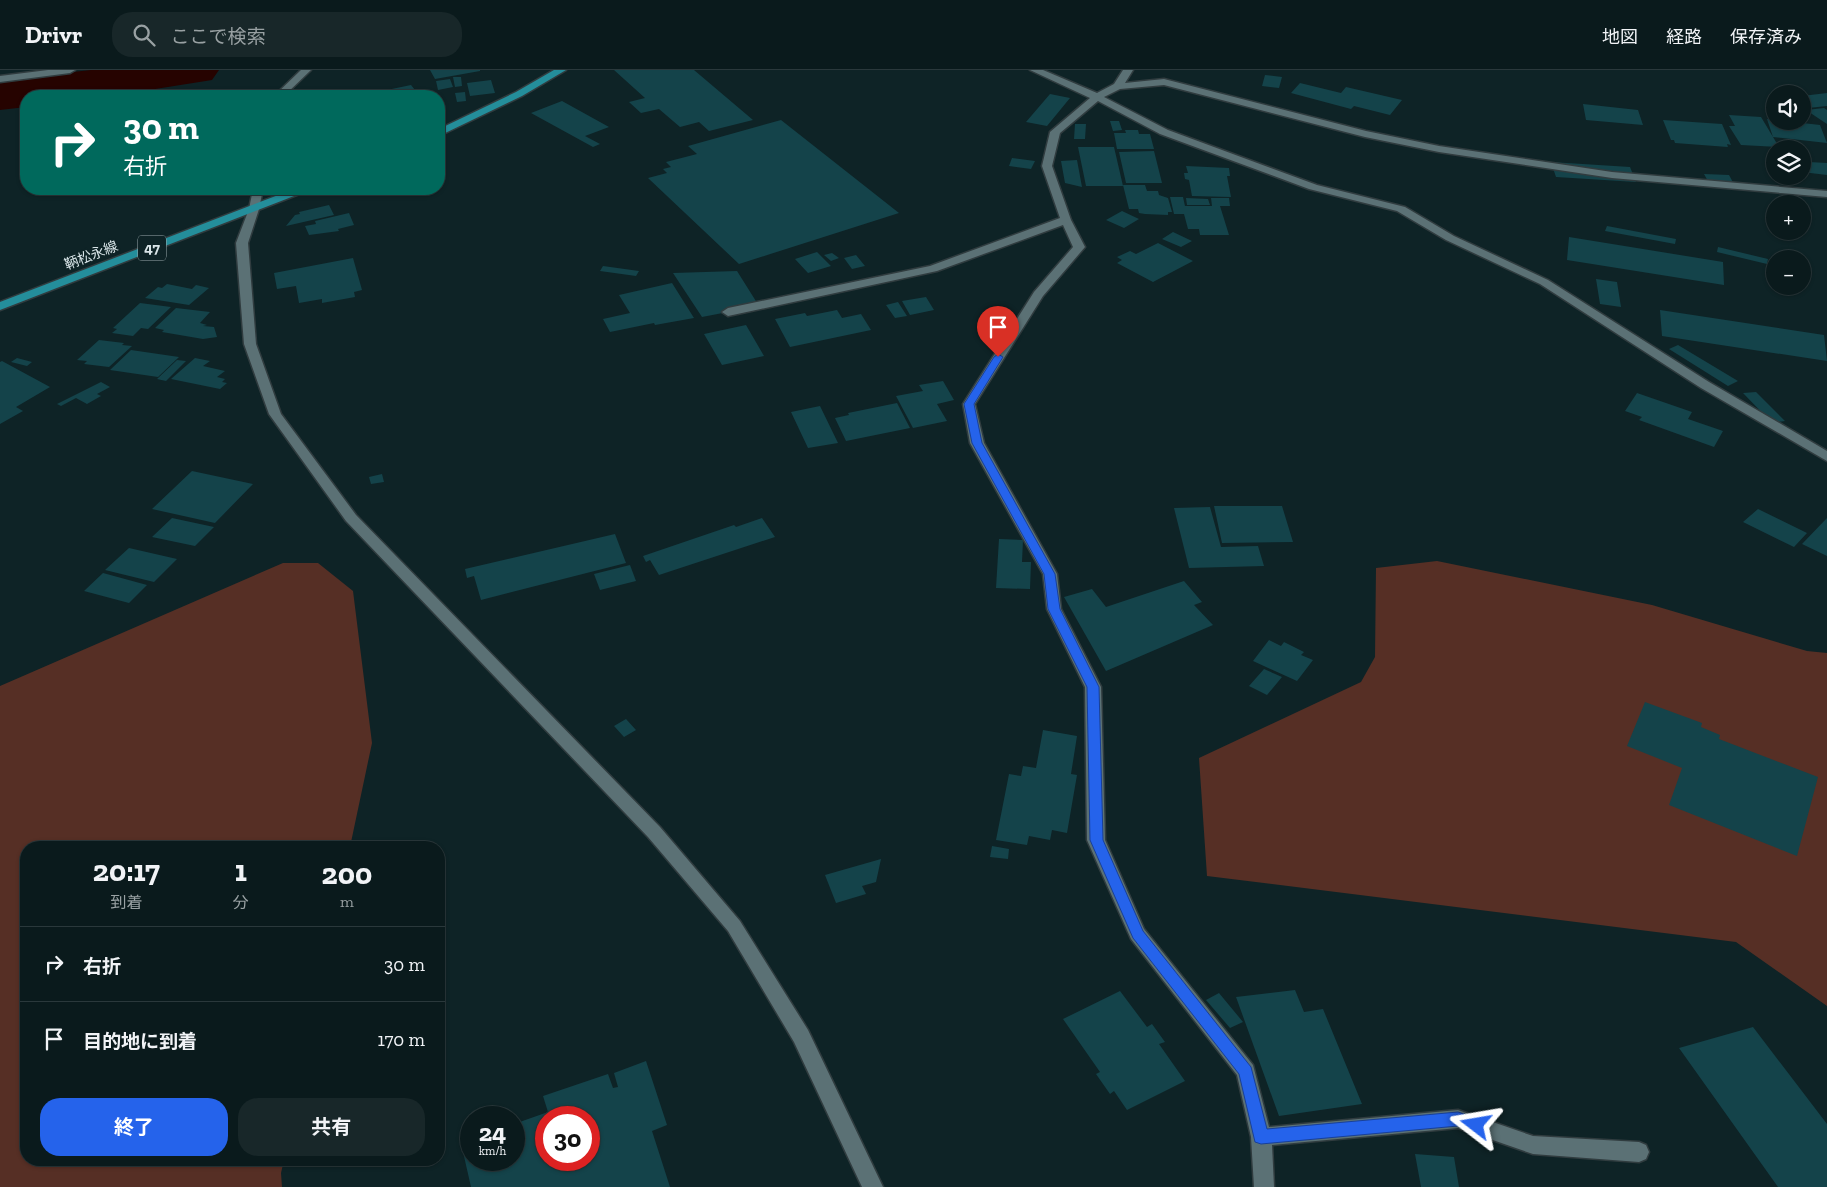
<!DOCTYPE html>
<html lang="ja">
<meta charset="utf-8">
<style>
body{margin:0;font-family:"Zilla Slab","Noto Sans JP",serif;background:#182729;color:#f1f3f6;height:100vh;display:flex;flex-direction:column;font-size:19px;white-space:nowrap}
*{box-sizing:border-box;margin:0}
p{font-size:16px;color:#99a1a3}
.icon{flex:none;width:28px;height:28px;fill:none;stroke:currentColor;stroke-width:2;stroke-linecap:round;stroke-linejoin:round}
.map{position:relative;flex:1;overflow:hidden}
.side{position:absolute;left:20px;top:771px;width:425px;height:325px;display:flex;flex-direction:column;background:#0a1a1c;border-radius:20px;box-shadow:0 1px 4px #0004,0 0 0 1px #2a383b}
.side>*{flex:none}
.banner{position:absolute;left:20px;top:20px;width:425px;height:105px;border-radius:20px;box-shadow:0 1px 4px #0004,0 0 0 1px #2a383b;background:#00695c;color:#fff;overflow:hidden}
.tools{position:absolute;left:1766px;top:15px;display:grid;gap:10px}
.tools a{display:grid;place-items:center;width:45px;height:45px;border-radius:50%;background:#0a1a1c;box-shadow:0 1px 4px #0004,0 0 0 1px #2a383b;font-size:25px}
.speed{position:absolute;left:460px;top:1036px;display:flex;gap:10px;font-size:25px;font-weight:700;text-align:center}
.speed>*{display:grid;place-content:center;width:65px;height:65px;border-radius:50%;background:#0a1a1c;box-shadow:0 1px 4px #0004,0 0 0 1px #2a383b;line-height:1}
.speed small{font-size:12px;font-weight:400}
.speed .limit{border:8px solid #d22;background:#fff;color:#111}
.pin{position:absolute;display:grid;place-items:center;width:42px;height:42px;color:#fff;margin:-51px -21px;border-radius:50% 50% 50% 0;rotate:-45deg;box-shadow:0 0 5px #0007}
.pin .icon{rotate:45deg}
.me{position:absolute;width:55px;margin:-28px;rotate:284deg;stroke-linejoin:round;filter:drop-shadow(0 0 4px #0008)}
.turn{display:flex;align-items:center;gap:18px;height:105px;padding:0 20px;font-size:22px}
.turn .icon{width:65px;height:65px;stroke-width:2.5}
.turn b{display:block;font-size:35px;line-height:42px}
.eta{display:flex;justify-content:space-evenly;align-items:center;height:85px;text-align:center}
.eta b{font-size:30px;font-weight:700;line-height:35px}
.cta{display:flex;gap:10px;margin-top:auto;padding:10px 20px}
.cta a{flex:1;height:58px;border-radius:20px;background:#2563eb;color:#fff;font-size:20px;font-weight:700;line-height:58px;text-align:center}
.cta a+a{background:#182729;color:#f1f3f6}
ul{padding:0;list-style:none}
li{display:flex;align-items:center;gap:15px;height:75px;padding:0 20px;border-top:1px solid #2a383b}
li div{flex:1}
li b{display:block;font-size:19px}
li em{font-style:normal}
header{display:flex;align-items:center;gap:30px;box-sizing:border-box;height:70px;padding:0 25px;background:#0a1a1c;border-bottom:1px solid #2a383b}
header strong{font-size:24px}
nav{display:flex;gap:28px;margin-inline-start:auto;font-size:18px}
.search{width:350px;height:45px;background:#182729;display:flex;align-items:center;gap:12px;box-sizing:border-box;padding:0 18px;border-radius:20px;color:#99a1a3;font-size:19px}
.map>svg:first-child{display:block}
.green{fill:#562f25}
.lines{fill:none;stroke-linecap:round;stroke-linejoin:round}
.river{fill:#260300;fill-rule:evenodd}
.building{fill:#14434a;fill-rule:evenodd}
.minor-casing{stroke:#303c3f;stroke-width:3}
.tertiary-casing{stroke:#303c3f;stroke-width:3}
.primary-casing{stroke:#303c3f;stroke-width:3}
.minor{fill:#5b7175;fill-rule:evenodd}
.tertiary{fill:#5b7175;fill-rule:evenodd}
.primary{fill:#248e9b;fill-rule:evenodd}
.route{fill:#2563eb;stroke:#184099}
.labels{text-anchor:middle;stroke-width:4;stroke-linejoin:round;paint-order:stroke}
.far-street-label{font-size:14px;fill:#d9e5e8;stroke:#0e2326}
.shield{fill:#0e2326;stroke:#9cabae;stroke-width:1}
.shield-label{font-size:15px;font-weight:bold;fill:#d9e5e8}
</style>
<header>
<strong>Drivr</strong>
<div class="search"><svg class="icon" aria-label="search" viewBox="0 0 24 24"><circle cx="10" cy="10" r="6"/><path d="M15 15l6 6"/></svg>ここで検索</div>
<nav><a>地図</a><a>経路</a><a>保存済み</a></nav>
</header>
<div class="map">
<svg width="1827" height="1117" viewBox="0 0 1827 1117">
<rect width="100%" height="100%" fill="#0e2326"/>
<path class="green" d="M1437 491 1652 535 1807 581 1827 583V936L1736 872 1207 806 1199 688 1361 612 1375 587 1376 498Z
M283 493H318L353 521 372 673 350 777 26 778V1090H284L281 1103 282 1117H0V616Z"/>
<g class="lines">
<path class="river" d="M91 0H219L212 10 111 26H26V37L0 40V10Z"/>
</g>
<path class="building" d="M430 0H480V1L435 9Z
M614 0H694L753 50 709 61 699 52 680 57 659 39 641 43 629 32 645 28Z
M1265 5 1282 7 1279 18 1262 16Z
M453 7H461L462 16 455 17Z
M450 9 453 17 438 20 436 11Z
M491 10 495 23 470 26 467 13Z
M1300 13 1341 23 1346 17 1402 30 1390 45 1354 36 1351 39 1291 23Z
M411 15 415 20 386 26 382 21Z
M465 22 466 31 457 32 455 23Z
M1827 23V36L1808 38 1802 35V26Z
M1050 24 1070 28 1047 56 1026 52Z
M562 31 609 57 585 66 600 74 593 77 531 43Z
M1583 34 1638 40 1643 55 1586 50Z
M1824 38 1827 40V54L1806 40Z
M1729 45 1761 47 1779 77 1741 75 1729 56H1735Z
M1767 49 1820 55 1827 73 1773 67Z
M781 50 899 143 739 194 648 108 667 103 663 99 671 97 666 92 697 84 688 76Z
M1663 50 1722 54 1731 75 1727 74 1728 77 1675 73 1674 70H1671Z
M1110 51H1119L1122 60 1113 61Z
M1075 54H1086L1085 69H1074Z
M1125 60H1138L1139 64H1150L1154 79H1117L1114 63H1126Z
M1078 77H1114L1123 116H1086Z
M1154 81 1162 113H1126L1119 82Z
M1012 88 1035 91 1031 99 1009 96Z
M1802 88 1810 89 1809 92 1827 93V105L1802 102Z
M1077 90 1082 117 1065 113 1061 91Z
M1551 92 1630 97 1636 112 1556 107Z
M1186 96 1229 98 1230 106H1227L1231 127 1192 126 1189 110 1185 109 1184 103H1188Z
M1704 104 1729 105 1735 116 1710 115Z
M1123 115H1145L1147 121H1158L1159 125 1168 128 1172 142H1168V145L1145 144 1139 143 1138 139H1129Z
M1170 127H1183L1185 136H1212L1211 128H1229L1230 136H1220L1229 165H1200L1199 159H1188L1184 144H1174Z
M1186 128 1208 129 1210 135H1187Z
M329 135 334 145 286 156 295 145 300 144 299 142Z
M1122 141 1139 149 1124 158 1106 150Z
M349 143 354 155 338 159 339 161 309 165 305 156 316 154 315 151Z
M1607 156 1676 169 1675 174 1605 161Z
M1173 162 1192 171 1181 177 1162 169Z
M1569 167 1723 192 1724 215 1567 190Z
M1158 173 1193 191 1153 212 1117 193 1122 190 1117 187 1130 181 1136 184Z
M1718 177 1768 189 1767 194 1717 182Z
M817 182 831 196 808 203 795 189Z
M832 183 839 188 831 191 824 185Z
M856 185 865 196 852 199 844 188Z
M353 188 362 220 354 222 355 227 322 233V229L299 233 296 216 277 219 274 203Z
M603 196 639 201 636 206 600 201Z
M737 201 759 236 702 247 673 203Z
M1596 209 1617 212 1621 237 1600 234Z
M672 213 694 248 655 255 654 253 610 262 603 249 630 243 619 225Z
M167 214 192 219 196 215 209 218 189 235 145 228 158 217 162 218Z
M926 227 934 240 910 245 902 231Z
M898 232 907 246 895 248 886 235Z
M140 233 171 237 148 259 141 258 133 266 112 263 117 259 113 258Z
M176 238 210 242 200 253 207 255 203 256 214 257 217 267 203 269 162 262 164 260 155 258Z
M837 240 842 248 861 244 871 260 790 277 775 249 805 243 807 246Z
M1660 240 1824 265 1827 291 1662 266Z
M746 255 764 286 722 295 704 264Z
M99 270 124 273 122 275 132 276 109 297 84 294 87 291 77 290Z
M1678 275 1738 311 1728 316 1669 279Z
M131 280 179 287 158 307 110 300Z
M17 288 32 292 27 296 11 292Z
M195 288 210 291 203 296 225 301 217 307 225 309 222 312 227 313 220 319 171 309Z
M177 290 186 291 166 311 157 309Z
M2 291 50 317 16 337 23 341 0 354V292Z
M943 311 954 330 937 334 947 351 913 358 896 326 923 321 919 315Z
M101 312 110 317 97 324 101 326 87 334 76 328 61 336 57 334Z
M1756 322 1785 351 1772 353 1743 323Z
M1637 323 1692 342 1688 349 1723 361 1714 377 1639 350 1642 347 1625 341Z
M897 333 910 358 846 371 835 348 849 345 848 343Z
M820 336 838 373 808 378 791 342Z
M192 401 253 414 215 453 152 439Z
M382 404 384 412 371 414 369 407Z
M1214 436H1282L1293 472 1222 473Z
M1210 437 1221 477 1258 476 1264 496 1189 498 1174 438Z
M1758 439 1807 463 1794 477 1743 452Z
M172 448 214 457 195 476 152 467Z
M762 448 775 467 659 505 650 490 646 492 643 486 734 455 736 457Z
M1827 448V486L1802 474Z
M615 464 626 493 481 530 474 506 467 508 465 499Z
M999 469 1023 470 1022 492H1031L1030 519 996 518Z
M129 478 177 489 154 512 105 500Z
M630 495 636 511 600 520 594 504Z
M103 503 147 515 129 533 84 521Z
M1184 511 1202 532 1194 535 1213 555 1106 601 1064 527 1092 519 1106 537Z
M1269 570 1281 576 1284 572 1304 582 1301 585 1313 590 1297 611 1253 591Z
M1264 599 1282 607 1267 625 1249 616Z
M1645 632 1702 653 1701 657 1720 665 1719 669 1818 707 1797 786 1669 735 1682 698 1627 676Z
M626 649 636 660 624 667 614 656Z
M1043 660 1077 666 1071 704 1077 705 1067 763 1052 760 1050 770 1029 766 1027 775 996 770 1009 704 1021 706 1023 696 1036 698Z
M992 776 1009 779 1008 789 990 787Z
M881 789 876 812 862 816 866 824 836 833 825 805Z
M1295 920 1304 942 1323 939 1362 1034 1279 1046 1236 927Z
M1120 921 1147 957 1152 954 1165 972 1159 974 1185 1011 1127 1040 1114 1021 1110 1024 1096 1004 1100 1002 1063 949Z
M1219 923 1243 952 1230 958 1206 930Z
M1753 957 1827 1054V1117H1778L1679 978Z
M646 991 667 1055 652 1061 670 1117H471L461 1073 471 1070V1090H514V1054L548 1042 543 1026 608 1004 613 1018 618 1017 614 1003ZM546 1048H589V1090H546Z
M1415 1084 1454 1087 1459 1117H1421Z"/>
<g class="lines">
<defs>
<path id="minor" d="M48 0H75L70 3 0 12V6Z
M301 0H311L284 26H274Z
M1030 0H1043L1097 23 1114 14 1123 0H1133L1125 13 1164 9 1366 61 1439 76 1612 102 1827 121V127L1612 108 1439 82 1365 67 1164 15 1120 19 1104 27 1168 60 1317 115 1405 137 1454 166 1548 210 1709 312 1827 381V391L1701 318 1540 214 1446 170 1397 141 1309 119 1160 64 1098 31 1060 63 1052 96 1071 150 1085 177 1043 226 975 334 984 373 1057 504 1061 539 1101 617 1105 770 1144 859 1253 995 1269 1057 1458 1040 1533 1066 1639 1072 1646 1075 1649 1082 1646 1089 1639 1092 1533 1084 1458 1058 1272 1075 1274 1117H1254L1251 1067 1237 1005 1131 869 1087 770 1085 617 1047 539 1043 504 970 373 963 334 1034 222 1073 177 1063 155 937 201 728 246 722 242 728 238 930 196 1060 148 1042 96 1050 62 1090 28Z
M253 119H263L259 139 254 142 249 139Z"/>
<path id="tertiary" d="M254 136 259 139 248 173 256 274 281 344 356 445 660 757 740 851 808 960 883 1117H862L794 972 728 861 648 767 346 451 269 344 244 274 236 173 249 139Z"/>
<path id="primary" d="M554 0H566L522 26 439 66V59L516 22Z
M294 119H308L307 121 0 240V232Z"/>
</defs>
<use href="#minor" class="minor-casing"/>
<use href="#tertiary" class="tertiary-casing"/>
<use href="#primary" class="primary-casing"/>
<use href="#minor" class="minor"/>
<use href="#tertiary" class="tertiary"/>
<use href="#primary" class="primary"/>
</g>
<path class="route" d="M998 284 1003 287 974 334 982 373 1055 504 1060 539 1099 617 1103 770 1143 861 1251 997 1267 1059 1458 1042 1482 1050 1484 1055 1482 1060 1476 1062 1458 1056 1261 1074 1255 1072 1239 1004 1133 868 1090 770 1087 617 1048 539 1044 504 972 373 964 334 994 287Z"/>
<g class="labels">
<g class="far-street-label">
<text transform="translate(91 185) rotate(-21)" y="5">鞆松永線</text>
</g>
<rect class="shield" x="138" y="165.5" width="28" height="25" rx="4"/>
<g class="shield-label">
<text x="152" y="183">47</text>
</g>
</g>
</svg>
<div class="tools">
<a><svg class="icon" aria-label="sound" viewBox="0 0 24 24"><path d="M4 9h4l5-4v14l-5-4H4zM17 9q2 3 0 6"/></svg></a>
<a><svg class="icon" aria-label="layers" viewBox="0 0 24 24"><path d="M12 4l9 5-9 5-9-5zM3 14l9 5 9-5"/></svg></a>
<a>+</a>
<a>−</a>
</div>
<div class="speed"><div>24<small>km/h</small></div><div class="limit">30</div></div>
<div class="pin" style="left:998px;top:287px;background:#d93025"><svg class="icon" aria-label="arrive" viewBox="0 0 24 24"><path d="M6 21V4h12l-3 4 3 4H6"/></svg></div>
<svg class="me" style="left:1476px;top:1055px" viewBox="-20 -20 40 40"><path d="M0-17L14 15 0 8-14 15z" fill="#2563eb" stroke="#fff" stroke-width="4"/></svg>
<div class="banner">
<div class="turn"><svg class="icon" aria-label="right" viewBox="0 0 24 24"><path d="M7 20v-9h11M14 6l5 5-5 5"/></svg><div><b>30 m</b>右折</div></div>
</div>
<section class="side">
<div class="eta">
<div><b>20:17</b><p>到着</p></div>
<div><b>1</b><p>分</p></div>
<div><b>200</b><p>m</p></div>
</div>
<ul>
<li><svg class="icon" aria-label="right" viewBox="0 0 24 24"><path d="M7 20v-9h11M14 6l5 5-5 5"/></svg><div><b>右折</b></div><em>30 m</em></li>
<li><svg class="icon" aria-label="arrive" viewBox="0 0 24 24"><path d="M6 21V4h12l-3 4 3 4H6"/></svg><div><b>目的地に到着</b></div><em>170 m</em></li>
</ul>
<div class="cta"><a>終了</a><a>共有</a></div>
</section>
</div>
